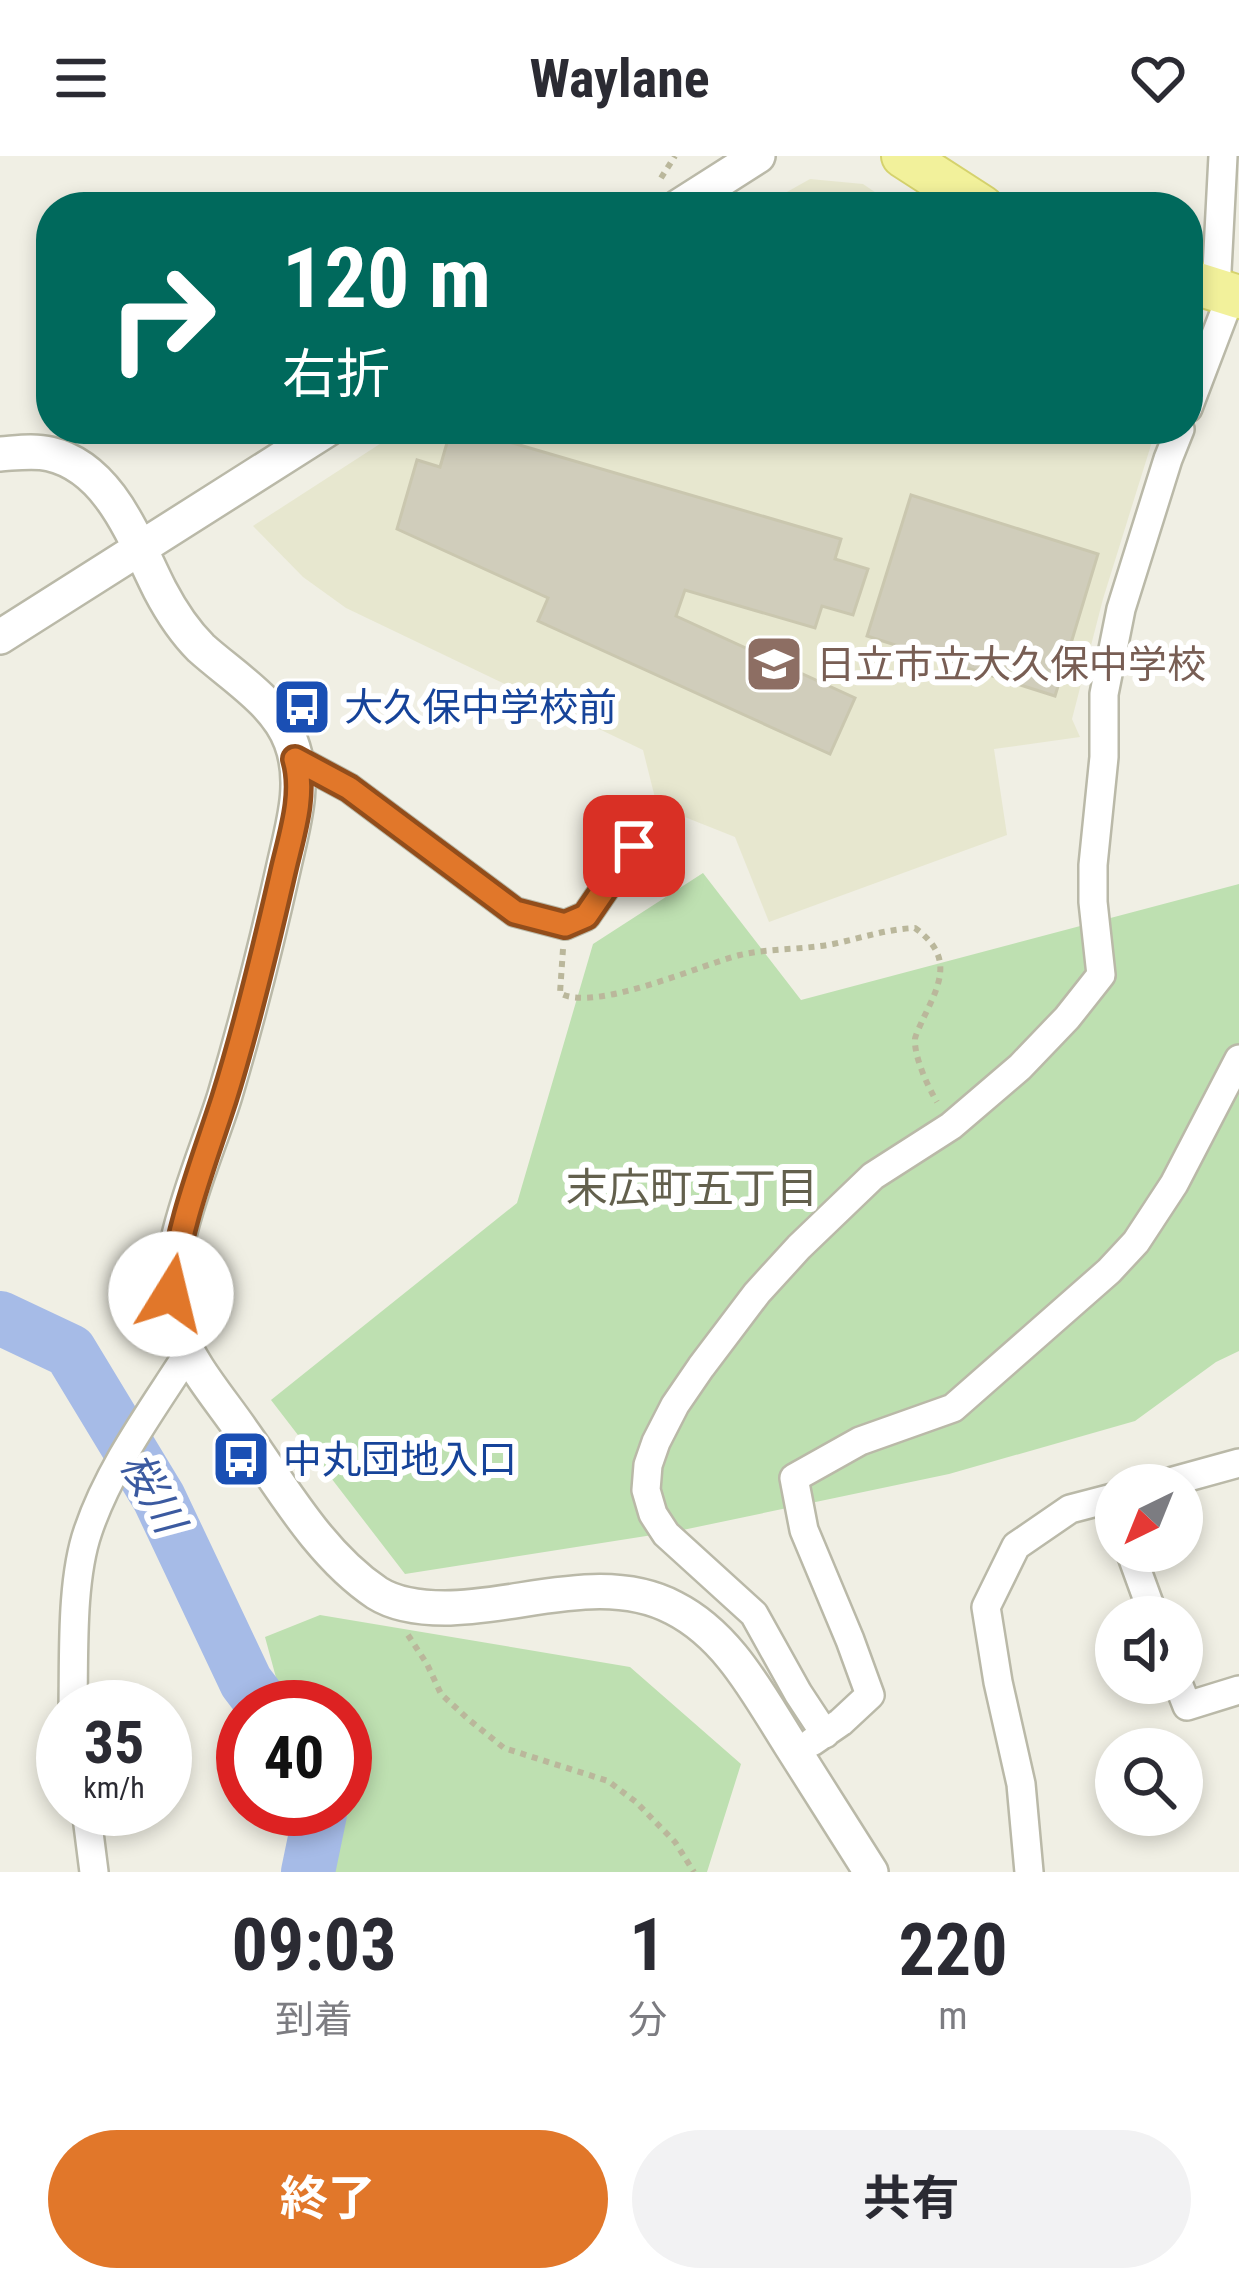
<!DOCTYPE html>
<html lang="ja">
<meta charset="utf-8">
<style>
body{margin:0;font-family:"Roboto Condensed","Noto Sans JP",sans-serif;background:#f2f2f3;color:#2b2b33;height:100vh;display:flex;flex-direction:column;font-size:45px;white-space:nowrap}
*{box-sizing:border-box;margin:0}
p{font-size:39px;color:#7c7c81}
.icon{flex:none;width:66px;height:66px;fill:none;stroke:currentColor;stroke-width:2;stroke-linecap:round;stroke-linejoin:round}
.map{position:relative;height:1716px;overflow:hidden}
.details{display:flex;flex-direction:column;background:#fff;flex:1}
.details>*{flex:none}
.banner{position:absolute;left:36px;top:36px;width:1167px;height:252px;border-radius:48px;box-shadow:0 6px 18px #0003;background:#00695c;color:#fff;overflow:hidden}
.needle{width:78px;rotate:223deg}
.tools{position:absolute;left:1095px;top:1308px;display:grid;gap:24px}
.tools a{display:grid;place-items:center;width:108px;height:108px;border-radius:50%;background:#fff;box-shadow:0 6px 18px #0003;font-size:60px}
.speed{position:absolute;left:36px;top:1524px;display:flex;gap:24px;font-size:60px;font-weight:700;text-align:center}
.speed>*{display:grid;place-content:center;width:156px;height:156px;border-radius:50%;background:#fff;box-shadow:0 6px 18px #0003;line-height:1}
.speed small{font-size:30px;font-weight:400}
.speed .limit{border:18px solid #d22;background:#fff;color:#111}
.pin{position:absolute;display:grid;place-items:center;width:102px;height:102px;color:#fff;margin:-51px;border-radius:24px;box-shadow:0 6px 18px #0006}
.me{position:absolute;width:132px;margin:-66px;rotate:9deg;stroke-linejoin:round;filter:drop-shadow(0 0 9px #0008)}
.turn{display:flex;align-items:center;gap:42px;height:252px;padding:0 48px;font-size:54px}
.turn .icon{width:156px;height:156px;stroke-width:2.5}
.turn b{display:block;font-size:84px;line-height:102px}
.eta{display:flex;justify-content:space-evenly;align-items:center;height:204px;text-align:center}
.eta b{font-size:72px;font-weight:700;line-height:84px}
.action{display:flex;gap:24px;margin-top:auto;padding:24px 48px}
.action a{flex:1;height:138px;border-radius:72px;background:#e1772a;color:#fff;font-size:48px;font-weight:700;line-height:138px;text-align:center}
.action a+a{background:#f2f2f3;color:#2b2b33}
header{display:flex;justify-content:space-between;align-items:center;height:156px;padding:0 48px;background:#fff;font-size:54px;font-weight:700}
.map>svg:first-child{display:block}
.education{fill:#e7e7cf}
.green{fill:#bee0b1}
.water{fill:#a6bbe7}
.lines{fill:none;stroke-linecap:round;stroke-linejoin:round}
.river{stroke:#a6bbe7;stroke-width:54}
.building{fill:#d0cdbb;stroke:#cac7af;stroke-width:3}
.minor-casing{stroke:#bab9a8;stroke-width:32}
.tertiary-casing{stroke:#bab9a8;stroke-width:38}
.primary-casing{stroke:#d5d26d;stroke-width:46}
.path{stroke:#bab79b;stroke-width:6;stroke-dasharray:6 6;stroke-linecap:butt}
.minor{stroke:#fff;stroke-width:27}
.tertiary{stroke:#fff;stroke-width:33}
.primary{stroke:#f2f19b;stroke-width:42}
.route-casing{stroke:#924d1b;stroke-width:30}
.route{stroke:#e1772a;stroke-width:21}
.labels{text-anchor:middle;stroke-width:12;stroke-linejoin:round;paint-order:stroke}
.education-label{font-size:39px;fill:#785e54;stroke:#fff;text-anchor:start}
.transit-label{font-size:39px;fill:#164399;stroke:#fff;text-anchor:start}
.neighbourhood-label{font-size:42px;fill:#63604d;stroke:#fff}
.water-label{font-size:42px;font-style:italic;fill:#3b5aa0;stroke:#fff}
</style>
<header><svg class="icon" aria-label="menu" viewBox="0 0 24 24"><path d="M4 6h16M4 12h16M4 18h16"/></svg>Waylane<svg class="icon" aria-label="heart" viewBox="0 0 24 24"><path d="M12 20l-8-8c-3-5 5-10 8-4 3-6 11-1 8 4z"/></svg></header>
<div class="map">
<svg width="1239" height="1716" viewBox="0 0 1239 1716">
<rect width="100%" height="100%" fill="#f0efe4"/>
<path class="education" d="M810 23 863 28 897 51H760Z
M403 273H1156L1103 443 1072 563 1080 581 994 593 1007 679 769 766 735 681 657 650 643 594 346 452 303 421 253 370Z"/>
<path class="green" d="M703 717 801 844 1239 728V1195L1216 1206 1135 1265 949 1318 678 1375 405 1418 271 1244 517 1047 593 788Z
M320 1459 630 1511 741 1608 707 1716H329L312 1653H345V1551H284L265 1481Z"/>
<path class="water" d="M0 1144 64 1178 80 1191 125 1247 107 1266 77 1222 50 1198 0 1170Z"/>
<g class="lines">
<path class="river" d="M0 1162 70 1195 159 1342 246 1526 265 1551
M308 1716 320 1658 318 1653"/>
</g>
<path class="building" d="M451 273H465L841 383 835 403 868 413 853 459 822 450 815 472 685 434 676 460 855 542 830 598 538 465 548 442 397 373 417 304 440 311Z
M911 339 1098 398 1055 540 867 480Z"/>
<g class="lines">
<defs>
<path id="minor" d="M1216 134 1223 0
M1188 252 1231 139
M295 603 349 632 515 756 565 769 586 760 634 690 644 667
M1159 1329 1239 1307
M1130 1395 1154 1461
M1178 1527 1187 1550 1239 1534
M73 1551C74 1498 71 1424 88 1375 110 1310 153 1253 189 1196
M825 1578 798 1537 754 1458 666 1378 653 1358 646 1334 648 1309 656 1286 675 1249 701 1211 757 1137 799 1091 873 1020 951 970 1020 911 1067 862 1101 819 1093 746V709L1104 601V538L1121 453 1168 303 1180 273
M812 1586 841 1566 870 1539 850 1484 804 1374 794 1322 860 1285 953 1252 1109 1115 1136 1086 1174 1028 1239 903
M86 1653 94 1716
M1029 1716 1021 1628 998 1526 986 1451 1016 1390 1070 1353 1116 1341"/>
<path id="tertiary" d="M678 51 758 0
M0 298C16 297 34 294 50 298 111 312 135 385 160 434 171 455 185 476 201 492 232 520 276 546 291 586 307 628 292 672 283 714 266 790 247 865 225 939 206 1002 154 1110 177 1173 191 1210 220 1243 242 1275 282 1331 319 1398 377 1437 396 1449 423 1452 445 1452 519 1452 604 1415 674 1452 729 1480 758 1538 790 1588 817 1631 844 1673 871 1716
M0 481 328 273"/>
<path id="primary" d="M903 0 982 51
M1188 125 1239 141"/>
</defs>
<use href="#minor" class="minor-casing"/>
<use href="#tertiary" class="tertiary-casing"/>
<use href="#primary" class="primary-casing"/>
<path class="path" d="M661 22 675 0
M563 793 560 837C594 857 700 809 740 799 770 792 802 794 833 788 861 782 887 773 915 772 955 801 940 828 922 865 921 868 915 880 915 883 914 901 928 931 937 946
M408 1479 427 1508 441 1538 467 1562 504 1592 608 1625 636 1646 675 1686 694 1716"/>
<use href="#minor" class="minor"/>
<use href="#tertiary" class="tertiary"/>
<use href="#primary" class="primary"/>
</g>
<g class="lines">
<defs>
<path id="route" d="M171 1138C178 1070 203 1008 224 943 247 870 265 794 282 720 290 683 306 640 295 603L349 632 515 756 565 769 586 760 634 690"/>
</defs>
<use href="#route" class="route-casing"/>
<use href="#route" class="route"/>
</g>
<defs>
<symbol id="school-square" viewBox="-11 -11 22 22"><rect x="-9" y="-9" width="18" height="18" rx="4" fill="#8d6e63" stroke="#fff"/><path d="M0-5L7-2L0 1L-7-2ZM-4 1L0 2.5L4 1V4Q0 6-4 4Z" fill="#fff"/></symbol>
<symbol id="bus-square" viewBox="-11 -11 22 22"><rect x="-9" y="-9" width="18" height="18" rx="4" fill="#1a4fb4" stroke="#fff"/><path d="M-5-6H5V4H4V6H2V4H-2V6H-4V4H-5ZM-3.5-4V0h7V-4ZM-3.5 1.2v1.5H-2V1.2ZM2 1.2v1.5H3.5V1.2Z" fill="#fff"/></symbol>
</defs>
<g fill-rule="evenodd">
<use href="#school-square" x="741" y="475" width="66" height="66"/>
<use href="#bus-square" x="269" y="518" width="66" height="66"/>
<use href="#bus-square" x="208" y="1270" width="66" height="66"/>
</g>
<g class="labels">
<g class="education-label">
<text x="816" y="522">日立市立大久保中学校</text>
</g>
<g class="transit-label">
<text x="344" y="565">大久保中学校前</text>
<text x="283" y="1317">中丸団地入口</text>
</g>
<g class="neighbourhood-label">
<text x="692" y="1047">末広町五丁目</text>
</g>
<g class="water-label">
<text transform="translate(153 1336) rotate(61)" y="15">桜川</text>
</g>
</g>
</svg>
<div class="tools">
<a><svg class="needle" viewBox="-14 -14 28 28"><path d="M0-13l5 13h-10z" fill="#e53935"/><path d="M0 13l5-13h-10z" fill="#7c7c81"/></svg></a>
<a><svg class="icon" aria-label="sound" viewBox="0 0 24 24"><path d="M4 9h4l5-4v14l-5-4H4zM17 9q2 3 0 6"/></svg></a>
<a><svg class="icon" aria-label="search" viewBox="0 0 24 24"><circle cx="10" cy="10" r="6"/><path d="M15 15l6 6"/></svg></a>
</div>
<div class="speed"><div>35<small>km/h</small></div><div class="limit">40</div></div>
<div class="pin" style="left:634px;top:690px;background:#d93025"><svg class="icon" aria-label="arrive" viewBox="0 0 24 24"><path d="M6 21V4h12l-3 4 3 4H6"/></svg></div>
<svg class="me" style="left:171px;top:1138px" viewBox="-20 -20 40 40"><circle r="19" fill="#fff"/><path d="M0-13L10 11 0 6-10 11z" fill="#e1772a"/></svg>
<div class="banner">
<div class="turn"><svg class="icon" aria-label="right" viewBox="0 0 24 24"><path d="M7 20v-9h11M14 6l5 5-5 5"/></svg><div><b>120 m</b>右折</div></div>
</div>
</div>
<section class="details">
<div class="eta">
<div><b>09:03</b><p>到着</p></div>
<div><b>1</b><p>分</p></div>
<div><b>220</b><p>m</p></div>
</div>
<div class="action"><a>終了</a><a>共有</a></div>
</section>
